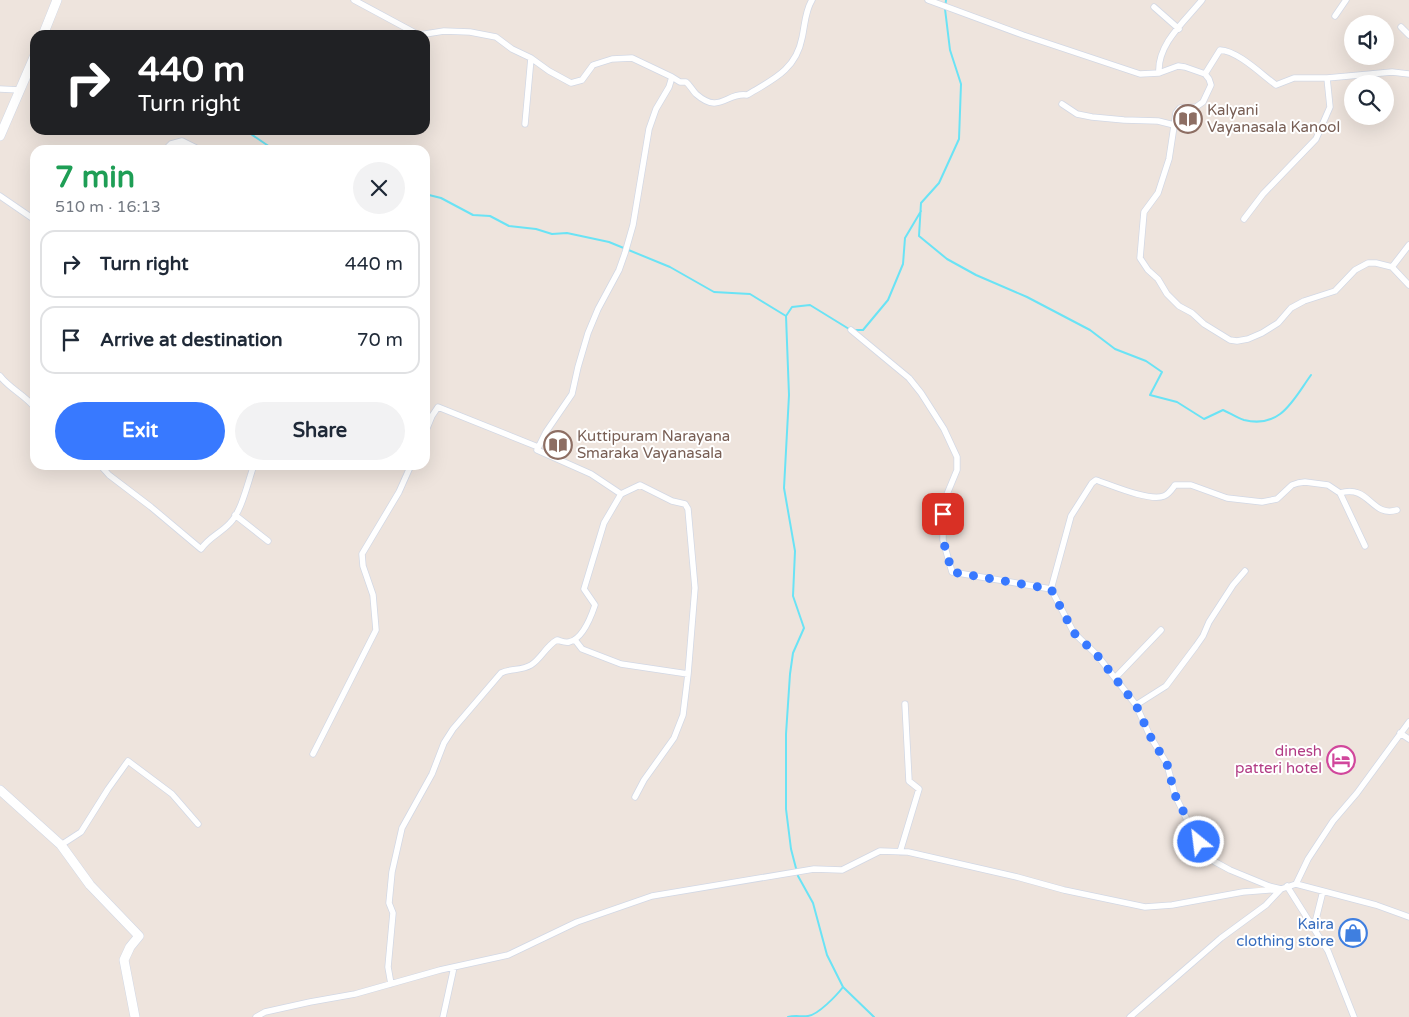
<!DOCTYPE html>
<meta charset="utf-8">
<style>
body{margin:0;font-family:"Varela Round",sans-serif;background:#f2f2f3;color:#1f2937;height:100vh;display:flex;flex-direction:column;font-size:19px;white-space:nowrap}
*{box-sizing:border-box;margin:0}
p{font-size:16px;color:#747a83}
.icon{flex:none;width:28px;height:28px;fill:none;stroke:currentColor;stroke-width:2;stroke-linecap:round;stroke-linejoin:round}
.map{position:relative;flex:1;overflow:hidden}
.sheet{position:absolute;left:30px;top:145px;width:400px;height:325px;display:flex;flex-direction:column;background:#fff;border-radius:15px;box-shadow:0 5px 20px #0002}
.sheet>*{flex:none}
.top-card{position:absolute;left:30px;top:30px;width:400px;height:105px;border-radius:15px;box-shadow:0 5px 20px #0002;background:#202124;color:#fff;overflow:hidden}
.tools{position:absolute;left:1344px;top:15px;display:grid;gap:10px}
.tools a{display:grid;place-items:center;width:50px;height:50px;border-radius:50%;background:#fff;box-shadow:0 5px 20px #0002;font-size:25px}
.pin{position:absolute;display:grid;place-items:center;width:42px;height:42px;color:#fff;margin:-21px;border-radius:10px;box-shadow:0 2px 8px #0006}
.me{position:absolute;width:55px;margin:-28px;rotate:331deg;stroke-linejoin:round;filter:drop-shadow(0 0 4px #0008)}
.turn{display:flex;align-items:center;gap:18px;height:105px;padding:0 25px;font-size:22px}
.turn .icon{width:65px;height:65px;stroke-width:2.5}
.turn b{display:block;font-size:35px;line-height:42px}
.round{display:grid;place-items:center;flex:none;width:52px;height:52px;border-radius:26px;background:#f2f2f3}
.overview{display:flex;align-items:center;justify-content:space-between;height:85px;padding:0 25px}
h1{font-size:30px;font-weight:700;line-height:38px;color:#1e9e55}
.cta{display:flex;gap:10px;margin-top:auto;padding:10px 25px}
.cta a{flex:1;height:58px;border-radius:30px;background:#3879ff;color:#fff;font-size:20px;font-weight:700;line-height:58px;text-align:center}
.cta a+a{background:#f2f2f3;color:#1f2937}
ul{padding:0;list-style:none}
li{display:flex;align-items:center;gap:15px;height:68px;margin:0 10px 8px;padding:0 15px;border:2px solid #e0e1e3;border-radius:15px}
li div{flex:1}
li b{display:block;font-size:19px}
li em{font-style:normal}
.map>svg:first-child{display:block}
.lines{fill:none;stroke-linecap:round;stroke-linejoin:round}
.stream{stroke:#6ae3f5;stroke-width:2}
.street-casing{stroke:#d2d8e5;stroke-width:7}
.secondary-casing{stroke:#d2d8e5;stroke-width:10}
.street{stroke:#fff;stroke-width:5.5}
.secondary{stroke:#fff;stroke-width:9}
.route{stroke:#3879ff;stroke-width:9;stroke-dasharray:0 16.2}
.labels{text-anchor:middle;stroke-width:4;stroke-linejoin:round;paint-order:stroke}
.education-label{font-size:15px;fill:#785e54;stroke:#fff;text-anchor:start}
.hotel-label{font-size:15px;fill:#b23c85;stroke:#fff;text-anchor:end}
.shop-label{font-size:15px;fill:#366cbe;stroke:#fff;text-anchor:end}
</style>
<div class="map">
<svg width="1409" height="1017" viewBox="0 0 1409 1017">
<rect width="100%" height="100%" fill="#eee4dd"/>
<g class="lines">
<path class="stream" d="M946 0 945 9 950 50 961 84 959 139 939 183 921 203 919 236 947 259 976 275 1027 297 1090 330 1115 349 1146 361 1162 372 1150 395 1177 402 1204 419 1223 410C1230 413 1237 418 1244 420 1281 429 1293 400 1311 375
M245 130 270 147
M425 194 441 198 473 215 490 216 509 226 536 229 552 234 567 233 609 242 670 267 714 292 750 294 786 316
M849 329 810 305 792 307 786 316 789 395 784 488 795 551 793 596 804 628 793 653 790 674 786 734V809L791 849 798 876 813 903 827 955 843 987 874 1017
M853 330H863L888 300 903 264 905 238 921 211
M788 1017C795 1015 801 1017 808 1016 818 1015 837 995 843 987"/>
<defs>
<path id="street" d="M354 0 419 35
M928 0 1023 35 1140 74 1159 73
M1202 0C1185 21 1157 44 1159 73L1178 66 1185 67 1205 74 1220 50C1238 51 1261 74 1276 85L1294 78H1327L1392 72 1409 74
M1154 7 1179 29
M1335 16 1346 0
M1401 27 1409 35
M1205 74 1209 79 1211 85 1203 102 1196 107 1180 108 1176 113 1169 159 1158 193 1144 212 1140 258 1148 270 1158 279 1167 294 1179 306 1192 313 1204 324 1230 340 1237 341 1248 339 1262 333 1278 323 1291 308 1304 301 1335 291 1355 270 1368 263H1376L1392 267 1409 285
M672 77 680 82H686C690 85 692 90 696 94 720 115 726 92 747 95 772 80 796 70 802 38 805 25 805 11 812 0
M0 89 20 90
M1062 104 1077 114 1092 117 1124 120 1158 121 1174 125
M525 124 531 58
M165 150 171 144 182 141 200 150
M271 150V149
M0 196 35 220
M1244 219 1263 194 1316 139 1330 107 1327 78
M1392 267 1409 245
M851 330 909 378 921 393 944 429 957 457V470L945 499 943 514V540L952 572 1051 589
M0 376C10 389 25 395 35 408
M425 433 432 416 438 407 538 447
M100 465 109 475 151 507 201 549C209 537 221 533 230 523 242 511 248 481 254 465
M1340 493C1370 484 1371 518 1397 510
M621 494 640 485 672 501 685 504 688 509 695 588 688 674 683 715 674 738 644 780 635 797
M235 515 268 541
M1245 571 1233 585 1209 622 1203 636 1196 646 1166 686 1136 705 1150 736 1167 764 1175 795 1190 826 1208 858 1230 870 1269 886 1281 889 1296 884 1308 859 1333 821 1357 793 1409 722
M575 640 582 649 621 664 688 674
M1115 678 1097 655 1074 633 1051 589 1071 516 1092 483 1096 480C1111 485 1150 502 1164 496 1169 494 1172 489 1175 485H1191L1227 498 1262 502 1277 499 1292 485 1298 483 1305 482 1328 485 1340 493 1365 546
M1136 705 1115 678 1161 630
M1400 733 1409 739
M313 754 376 630 373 595 363 566 362 554 399 492 411 465
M61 845 81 832 108 789 128 761 172 794 198 824
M900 852 919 789 909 781 905 704
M1296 884 1376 905 1409 917
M1287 886 1328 951 1354 1017
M1314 927 1323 891
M391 984 388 967 393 913 389 903 392 872 402 828 432 774 444 743 453 729 501 673C511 668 521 671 531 665 541 659 546 646 557 640 561 641 565 643 569 642 583 639 591 617 595 605L584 589 604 523 621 494 591 474 537 450 546 432 572 394 578 367 588 333 598 309 619 270 625 253 633 225 649 129 656 109 669 87 672 77 632 58 612 59 593 65 582 80 571 83 549 71 531 58 512 49 496 37 470 32 444 31 419 35
M256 1017 265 1012 310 1002 355 994 440 970 508 955 577 922 652 896 814 869 842 870 880 851 908 852 1017 877 1064 890 1145 907 1172 905 1243 892 1281 889
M443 1017 454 967
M1130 1017 1221 938 1266 905 1281 889"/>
<path id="secondary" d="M43 35 57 0
M0 136 35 55
M0 790 61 845 90 885 139 936 130 947 124 960 135 1017"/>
</defs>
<use href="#street" class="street-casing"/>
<use href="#secondary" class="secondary-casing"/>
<use href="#street" class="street"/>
<use href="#secondary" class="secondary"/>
</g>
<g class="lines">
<path class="route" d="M943 514V540L952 572 1051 589 1074 633 1097 655 1136 705 1150 736 1167 764 1175 795 1199 842"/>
</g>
<defs>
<symbol id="library-ring" viewBox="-11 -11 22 22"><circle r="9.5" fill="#fff" stroke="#8d6e63" stroke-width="1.5"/><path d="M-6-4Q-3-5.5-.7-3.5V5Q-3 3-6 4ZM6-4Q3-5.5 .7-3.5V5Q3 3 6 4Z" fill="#8d6e63"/></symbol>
<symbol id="hotel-ring" viewBox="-11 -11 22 22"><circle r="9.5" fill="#fff" stroke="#d1479c" stroke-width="1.5"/><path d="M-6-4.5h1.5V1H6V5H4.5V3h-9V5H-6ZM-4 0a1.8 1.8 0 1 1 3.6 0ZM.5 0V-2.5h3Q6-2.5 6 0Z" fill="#d1479c"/></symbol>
<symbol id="shop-ring" viewBox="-11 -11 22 22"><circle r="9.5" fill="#fff" stroke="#3f7fe0" stroke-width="1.5"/><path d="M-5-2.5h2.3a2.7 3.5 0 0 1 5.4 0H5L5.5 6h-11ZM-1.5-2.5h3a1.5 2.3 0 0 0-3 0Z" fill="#3f7fe0"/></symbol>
</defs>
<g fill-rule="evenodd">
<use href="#library-ring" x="1172" y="103" width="32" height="32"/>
<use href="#library-ring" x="542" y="429" width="32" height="32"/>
<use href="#hotel-ring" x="1325" y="744" width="32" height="32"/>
<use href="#shop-ring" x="1337" y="917" width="32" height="32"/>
</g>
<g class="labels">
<g class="education-label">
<text x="1207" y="115">Kalyani<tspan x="1207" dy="17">Vayanasala Kanool</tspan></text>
<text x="577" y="441">Kuttipuram Narayana<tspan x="577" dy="17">Smaraka Vayanasala</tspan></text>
</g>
<g class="hotel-label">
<text x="1322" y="756">dinesh<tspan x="1322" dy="17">patteri hotel</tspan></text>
</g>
<g class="shop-label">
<text x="1334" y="929">Kaira<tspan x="1334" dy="17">clothing store</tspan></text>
</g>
</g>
</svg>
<div class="tools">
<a><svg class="icon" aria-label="sound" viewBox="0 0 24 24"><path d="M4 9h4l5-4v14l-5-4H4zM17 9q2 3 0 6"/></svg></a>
<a><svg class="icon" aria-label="search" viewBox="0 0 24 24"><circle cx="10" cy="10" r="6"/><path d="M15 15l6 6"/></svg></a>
</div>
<div class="pin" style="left:943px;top:514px;background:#d93025"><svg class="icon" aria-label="arrive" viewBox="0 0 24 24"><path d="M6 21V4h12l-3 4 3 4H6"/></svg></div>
<svg class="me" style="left:1199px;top:842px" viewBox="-20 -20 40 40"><circle r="17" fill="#3879ff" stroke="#fff" stroke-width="3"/><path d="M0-11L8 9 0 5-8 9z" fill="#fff"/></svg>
<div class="top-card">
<div class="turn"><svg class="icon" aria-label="right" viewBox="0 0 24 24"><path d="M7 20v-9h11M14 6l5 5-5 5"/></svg><div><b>440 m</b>Turn right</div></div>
</div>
<section class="sheet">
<div class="overview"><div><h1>7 min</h1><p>510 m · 16:13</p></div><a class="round"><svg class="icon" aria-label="close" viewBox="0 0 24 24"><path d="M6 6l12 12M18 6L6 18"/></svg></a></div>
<ul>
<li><svg class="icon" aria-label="right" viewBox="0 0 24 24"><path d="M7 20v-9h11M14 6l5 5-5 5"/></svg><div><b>Turn right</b></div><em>440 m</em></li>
<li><svg class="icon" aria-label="arrive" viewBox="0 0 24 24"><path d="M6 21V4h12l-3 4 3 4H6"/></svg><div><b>Arrive at destination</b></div><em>70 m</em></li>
</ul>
<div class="cta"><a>Exit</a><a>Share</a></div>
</section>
</div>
